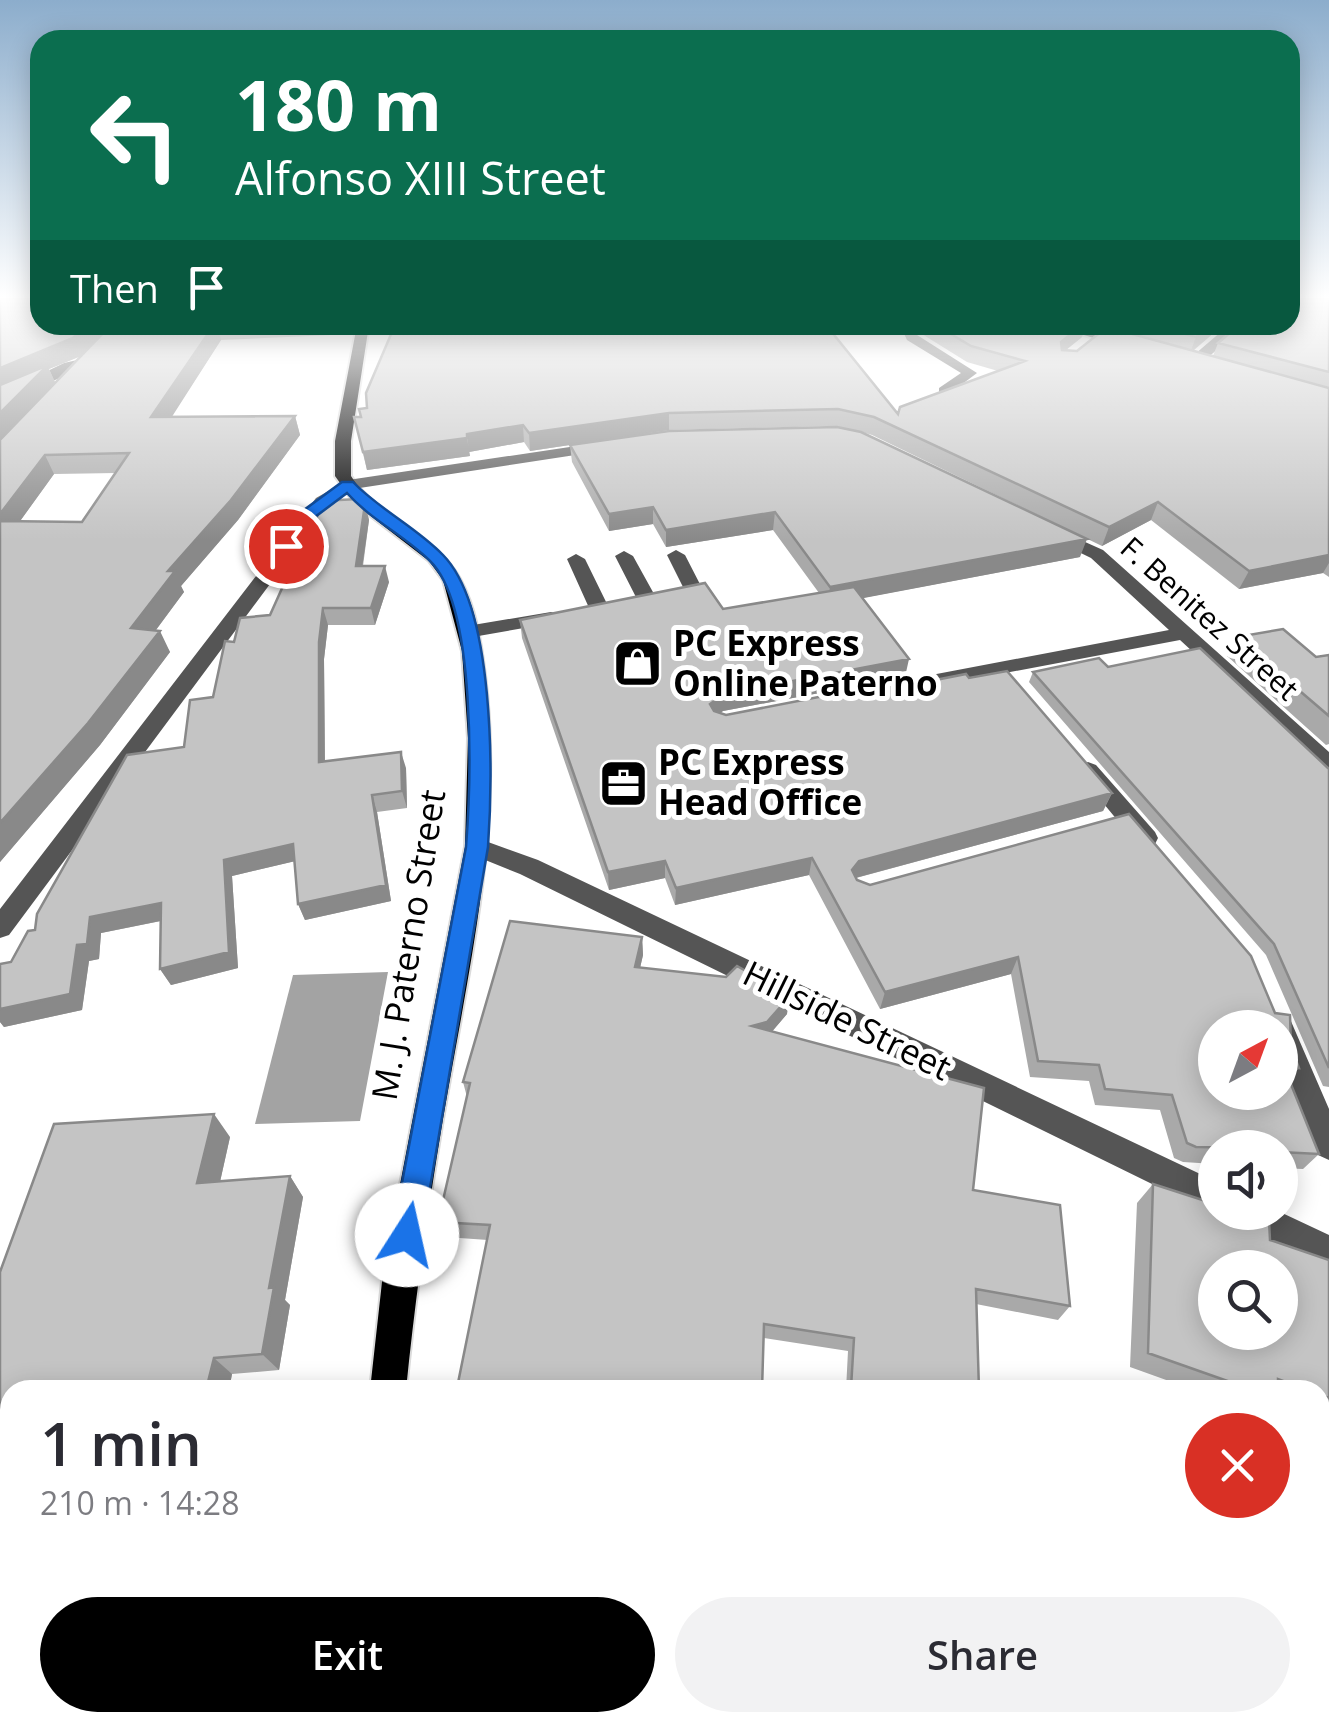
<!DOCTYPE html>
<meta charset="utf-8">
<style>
body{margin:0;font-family:"Open Sans",sans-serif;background:#f2f2f3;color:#2b2b33;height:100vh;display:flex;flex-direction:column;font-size:38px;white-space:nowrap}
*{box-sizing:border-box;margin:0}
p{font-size:32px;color:#7c7c81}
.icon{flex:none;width:55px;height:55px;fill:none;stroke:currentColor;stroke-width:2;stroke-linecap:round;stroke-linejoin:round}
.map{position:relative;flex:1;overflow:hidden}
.sheet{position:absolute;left:0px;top:1380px;width:1330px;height:352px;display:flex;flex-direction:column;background:#fff;border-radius:30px 30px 0 0;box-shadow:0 5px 25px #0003}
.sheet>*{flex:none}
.hud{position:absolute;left:30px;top:30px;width:1270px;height:305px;border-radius:30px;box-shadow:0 5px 25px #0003;background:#0b6e4f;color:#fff;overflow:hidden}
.needle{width:65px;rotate:41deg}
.fabs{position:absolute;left:1198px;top:1010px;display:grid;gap:20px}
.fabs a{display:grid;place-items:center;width:100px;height:100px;border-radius:50%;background:#fff;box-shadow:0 5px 25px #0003;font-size:50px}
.pin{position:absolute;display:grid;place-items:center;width:85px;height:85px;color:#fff;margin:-42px;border:5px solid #fff;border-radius:50%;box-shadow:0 2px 10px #0007}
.me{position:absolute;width:110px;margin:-55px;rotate:10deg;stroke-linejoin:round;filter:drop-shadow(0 0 8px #0008)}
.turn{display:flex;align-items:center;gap:35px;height:210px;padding:0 40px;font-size:45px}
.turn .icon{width:130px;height:130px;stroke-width:2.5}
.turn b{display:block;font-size:70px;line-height:85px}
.then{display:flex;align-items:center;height:95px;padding:0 40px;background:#0003;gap:20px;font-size:38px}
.round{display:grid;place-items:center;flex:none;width:105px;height:105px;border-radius:52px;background:#f2f2f3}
.summary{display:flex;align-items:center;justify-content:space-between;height:170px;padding:0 40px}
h1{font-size:60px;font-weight:600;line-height:75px}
.primary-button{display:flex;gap:20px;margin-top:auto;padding:20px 40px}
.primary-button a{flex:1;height:115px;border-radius:60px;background:#000;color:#fff;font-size:40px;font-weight:600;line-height:115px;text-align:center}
.primary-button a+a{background:#f2f2f3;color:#2b2b33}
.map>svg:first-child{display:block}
.water{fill:#a3a3a3}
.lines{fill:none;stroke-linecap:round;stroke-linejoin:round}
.major-casing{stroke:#dbdbdb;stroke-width:4}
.minor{fill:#555;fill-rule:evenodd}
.major{fill:#000;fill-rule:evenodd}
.wall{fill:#a9a9a9;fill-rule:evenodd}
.shaded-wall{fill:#898989}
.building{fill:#c4c4c4;stroke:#898989;stroke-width:2.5;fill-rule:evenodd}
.route{fill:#1a73e8;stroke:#114b97;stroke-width:2.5}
.labels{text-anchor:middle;stroke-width:10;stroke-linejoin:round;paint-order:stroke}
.far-street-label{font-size:30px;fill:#000;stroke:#fff}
.poi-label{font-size:35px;font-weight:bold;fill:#000;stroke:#fff;text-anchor:start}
.street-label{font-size:35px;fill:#000;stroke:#fff}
</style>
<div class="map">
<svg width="1329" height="1731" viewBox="0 0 1329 1731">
<rect width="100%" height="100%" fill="#fff"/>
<path class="water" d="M388 972 360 1121 255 1124 293 975Z"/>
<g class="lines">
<defs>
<path id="major" d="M357 325H369L351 441V476C379 520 435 534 460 579 476 608 481 643 485 675 504 825 468 972 443 1119 428 1209 415 1299 406 1390H370L383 1273 465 847 468 738 462 651 443 580 429 561 355 504 335 476V441Z
M1051 325H1071L1137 345 1130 349Z
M375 1722H419V1731H375Z"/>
</defs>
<use href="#major" class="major-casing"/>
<path class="minor" d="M900 325H912L917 335 977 373 949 394H939V388L961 373 907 340Z
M1229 325H1241V329L1198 366H1188V360Z
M86 358 91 359V365L0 403V394L64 363Z
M603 442 608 444V450L353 489 328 506 9 935 0 938V909L316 498 348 480Z
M1056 529 1103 550 1329 752V773L1321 770 1180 640 926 688 919 687 916 682 926 676 1169 630 1091 558 1050 538 1047 534Z
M676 550 685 555 704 592 677 604H663V596L684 589 667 555Z
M624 551 633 556 659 603 656 607 649 609 639 603 615 556Z
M576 554 585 559 610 610 607 614H593L590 610 567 559Z
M551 612 558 614V622L467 638 457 632 467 626Z
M1088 762 1096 765 1155 832 1158 838 1155 844H1137L1080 775 1077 770 1080 765Z
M477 838 538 860 1215 1181V1212H1218L1215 1214 1203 1209 520 874 468 853 465 847 468 841Z
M1280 1016 1290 1019 1329 1109V1160L1318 1155 1280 1063V1028H1266L1270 1019Z
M1228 1212H1280L1329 1235V1270L1232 1223Z
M1320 1477H1329V1517H1320Z"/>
<use href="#major" class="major"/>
</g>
<path class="wall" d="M0 298 81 356 49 369 55 383 111 325H333L331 335 221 340 171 417 295 416 300 435 238 520 181 586 184 592 156 630 170 652 100 745 0 862ZM116 473 82 522 20 521 54 474Z
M1329 298V577L1323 573 1239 589 1151 520 1102 546 872 435 862 432 1080 557 862 598 905 677 723 711 720 713 726 715 925 682 969 678 1112 793 1103 811 856 878 857 880 1291 1047 1299 1068 1289 1079 1319 1154 1303 1169 1280 1168V1148H1215V1164L1183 1162 1174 1158 1160 1110 1095 1105 1089 1081 1030 1077 1011 974 880 1009 809 875 675 905 665 878 609 890 522 638 520 620 723 609 819 593 773 530 666 547 653 524 609 531 572 462 570 445 859 432 836 426 669 430 530 451 524 442 469 452 470 456 367 470 354 417H361L367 408 395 325 898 414 998 371 967 362 922 334 924 325H1085L1082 337 1066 350 1077 351 1104 330 1085 325H1223L1193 351 1213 356 1218 343Z
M839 325H870L860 331Z
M365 504 369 520 363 566 389 582 375 625H328L324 659 325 761 406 768 407 808 377 812 391 901 305 920 298 904 295 861 232 876 238 968 171 985 160 969 161 921 101 933 99 959 89 961 82 1010 4 1027 0 1022V964L11 962 35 930 184 747 213 697 234 642 270 615 308 566Z
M1237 637 1316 657 1329 655V744L1326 745 1227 656Z
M1108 667 1329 769V1087L1323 1086 1266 955 1029 682 1033 672Z
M642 937 643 955 640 968 787 1014 772 1031 973 1190 1070 1306 1058 1320 976 1304 979 1390H846L848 1351 764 1338 762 1390H458L457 1388 488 1240 445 1237 438 1222 467 1097 463 1082Z
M230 1137 220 1182 290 1176 303 1197 285 1300 290 1305 279 1370 232 1374 229 1390H10V1429L0 1430V1272Z
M1153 1184 1270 1240 1329 1260V1420L1320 1417V1390H1194L1130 1367 1137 1203Z
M1329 1560V1725L1320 1701V1561Z"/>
<path class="shaded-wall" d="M87 325H111L81 356 49 369 56 384 0 442V368Z
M214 325H217L221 340 159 437 151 417Z
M1082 325H1085L1082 337 1056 358 1061 342Z
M1211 325H1223L1190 353 1196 337Z
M669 413V430L530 451 529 433Z
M295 416 300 435 238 520 181 586 184 592 141 650 131 628 168 571Z
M523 425 524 442 469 452 467 434Z
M467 438 470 456 367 470 363 452Z
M45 455 54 474 5 542 0 532V514Z
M1158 502 1151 520 1102 546 1109 527Z
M365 504 369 520 360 582 356 566Z
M653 507V524L609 531V514Z
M775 512 773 530 666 547V530Z
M1087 539 1080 557 827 605 830 587Z
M1329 555V563L1323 573 1239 589 1249 571Z
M385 566 389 582 375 625 371 608Z
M323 608 328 625 324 659 325 779 319 762V642Z
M160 631 170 652 100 745 0 862V823Z
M909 659 905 677 723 711 709 721 710 704 724 694Z
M401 752 406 768 407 808 402 791Z
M1112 793 1103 811 855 878 852 870 859 861Z
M372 795 377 812 391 901 305 920 298 904Z
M293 844 300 860 232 876 238 968 171 985 160 969 224 860Z
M812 858 809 875 675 905 676 888Z
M665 861V878L609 890 608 872Z
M161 903 170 919 101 933 99 959 89 961 82 1010 4 1027 0 1022V1009L77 945 90 917Z
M642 937 643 955 636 985 635 967Z
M1018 957 1011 974 880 1009 885 992Z
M790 996 787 1014 765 1040 752 1026Z
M214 1114 230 1137 215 1204 197 1183Z
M290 1176 303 1197 285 1300 290 1305 279 1370 262 1354 269 1288Z
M214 1358 232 1374 229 1390H206Z
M260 1722H280L279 1731H258Z"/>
<path class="building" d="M0 298H40V325H87L73 338 0 368Z
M1290 298H1329V372L1218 343 1239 325H1290Z
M111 325H214L151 417 295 416 231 500 168 571H175L131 628 160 631 88 723 0 823V521L82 522 129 453 45 455 0 514V440Z
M395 325H826L898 414 900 407 1025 361 971 346 936 325H1082L1061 342 1062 350 1077 351 1107 327 1329 388V555L1249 571 1158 502 1109 527 874 417 838 409 669 413 529 433 523 425 467 434V438L363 452 354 417H361L359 409 367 408 366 393Z
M1149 325H1211L1196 337Z
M48 365 0 413V385Z
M837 427 861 432 1087 539 830 587 775 512 666 530 653 507 609 514 570 445 669 431Z
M359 499 365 504 356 566H385L371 608H323L319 642V762L401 752 402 791 372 795 386 885 298 904 293 844 224 860 229 952 160 969 161 903 90 917 87 944 77 945 70 994 0 1009V964L11 962 28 931 35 930 37 914 127 755 184 747 190 700 213 697 225 641 234 642 240 618 270 615 292 566H308L320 501Z
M705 583 723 609 854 587 909 659 724 694 710 704 714 711 726 715 922 677 925 682 966 674 969 678 1007 671 1112 793 859 861 852 870 857 880 870 885 1129 814 1251 956 1275 1013 1290 1015 1291 1047 1299 1068 1284 1067 1319 1154 1280 1152V1148L1196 1147 1187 1143 1172 1095 1105 1089 1099 1065 1038 1061 1018 957 885 992 812 858 676 888 665 861 608 872 520 620ZM1215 1028H1280V1092H1215Z
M1283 629 1316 657 1329 655V716L1237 637Z
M1200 648 1329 769V1068L1274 944 1033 672 1099 658 1108 667Z
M510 921 642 937 635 967 726 977 737 966 790 996 767 1022 752 1026 984 1088 973 1190 1060 1205 1070 1306 976 1289 979 1390H859L851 1388 854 1338 764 1324 762 1390H477L457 1388 490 1225 438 1222 470 1083 463 1082Z
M214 1114 197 1183 290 1176 269 1288 274 1287 262 1354 214 1358 206 1390H10V1413L0 1414V1272L54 1124Z
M1153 1184 1215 1204V1212H1244L1269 1220 1270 1240 1329 1260V1398L1320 1395V1390H1307L1278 1379V1390H1253L1148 1353ZM1215 1268H1280V1332H1215Z
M10 1454V1722H260L258 1731H0V1479Z
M1329 1560V1644L1320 1621V1561Z
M484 1722H1198L1201 1731H486Z"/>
<linearGradient id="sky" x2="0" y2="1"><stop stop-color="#8cadcc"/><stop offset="0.55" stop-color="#fff"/><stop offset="1" stop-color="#fff" stop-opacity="0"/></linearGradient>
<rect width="1329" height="540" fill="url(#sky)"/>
<path class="route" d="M342 482H353C380 510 416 527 443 555 495 608 493 775 488 847L422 1235 418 1245 407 1250 396 1245 392 1235 466 847C471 783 477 607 430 561 405 536 371 520 347 493L315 517 291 549 278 546 304 510Z"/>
<defs>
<symbol id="shop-square" viewBox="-11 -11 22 22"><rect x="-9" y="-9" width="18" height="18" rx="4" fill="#000" stroke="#fff"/><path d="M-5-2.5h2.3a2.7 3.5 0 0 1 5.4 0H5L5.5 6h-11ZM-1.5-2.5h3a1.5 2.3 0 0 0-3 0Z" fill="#fff"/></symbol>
<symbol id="office-square" viewBox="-11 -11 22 22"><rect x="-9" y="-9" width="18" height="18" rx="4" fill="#000" stroke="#fff"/><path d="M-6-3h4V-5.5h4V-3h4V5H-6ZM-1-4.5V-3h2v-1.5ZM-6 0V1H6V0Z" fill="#fff"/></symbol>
</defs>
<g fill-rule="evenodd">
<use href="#shop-square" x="610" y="636" width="55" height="55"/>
<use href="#office-square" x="596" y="756" width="55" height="55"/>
</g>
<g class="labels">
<g class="far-street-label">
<text transform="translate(1209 619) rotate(42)" y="10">F. Benitez Street</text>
</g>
<g class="poi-label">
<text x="673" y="656">PC Express<tspan x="673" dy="40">Online Paterno</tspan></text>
<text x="658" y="775">PC Express<tspan x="658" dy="40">Head Office</tspan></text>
</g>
<g class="street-label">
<text transform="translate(409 945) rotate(-81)" y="12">M. J. Paterno Street</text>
<text transform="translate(847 1021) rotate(26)" y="12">Hillside Street</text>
</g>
</g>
</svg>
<div class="fabs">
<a><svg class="needle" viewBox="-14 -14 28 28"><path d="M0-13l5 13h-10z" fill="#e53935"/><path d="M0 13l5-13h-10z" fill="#7c7c81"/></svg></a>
<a><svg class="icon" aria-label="sound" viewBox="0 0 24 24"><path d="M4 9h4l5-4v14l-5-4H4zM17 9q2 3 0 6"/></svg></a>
<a><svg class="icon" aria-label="search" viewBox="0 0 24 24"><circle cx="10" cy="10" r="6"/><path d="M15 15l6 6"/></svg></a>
</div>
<div class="pin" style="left:286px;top:546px;background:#d93025"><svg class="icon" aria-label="arrive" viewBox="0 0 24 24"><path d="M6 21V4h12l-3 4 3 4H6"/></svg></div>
<svg class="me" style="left:407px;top:1235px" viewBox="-20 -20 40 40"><circle r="19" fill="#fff"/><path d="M0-13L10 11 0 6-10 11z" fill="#1a73e8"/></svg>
<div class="hud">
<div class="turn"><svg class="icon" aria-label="left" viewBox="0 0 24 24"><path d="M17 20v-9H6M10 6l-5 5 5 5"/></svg><div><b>180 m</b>Alfonso XIII Street</div></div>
<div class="then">Then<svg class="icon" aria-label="arrive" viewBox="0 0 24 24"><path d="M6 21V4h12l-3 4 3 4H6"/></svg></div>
</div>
<section class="sheet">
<div class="summary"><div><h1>1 min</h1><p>210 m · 14:28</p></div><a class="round" style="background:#d93025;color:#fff"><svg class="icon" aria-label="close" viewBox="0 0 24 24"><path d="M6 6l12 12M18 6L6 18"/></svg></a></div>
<div class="primary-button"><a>Exit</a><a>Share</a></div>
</section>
</div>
